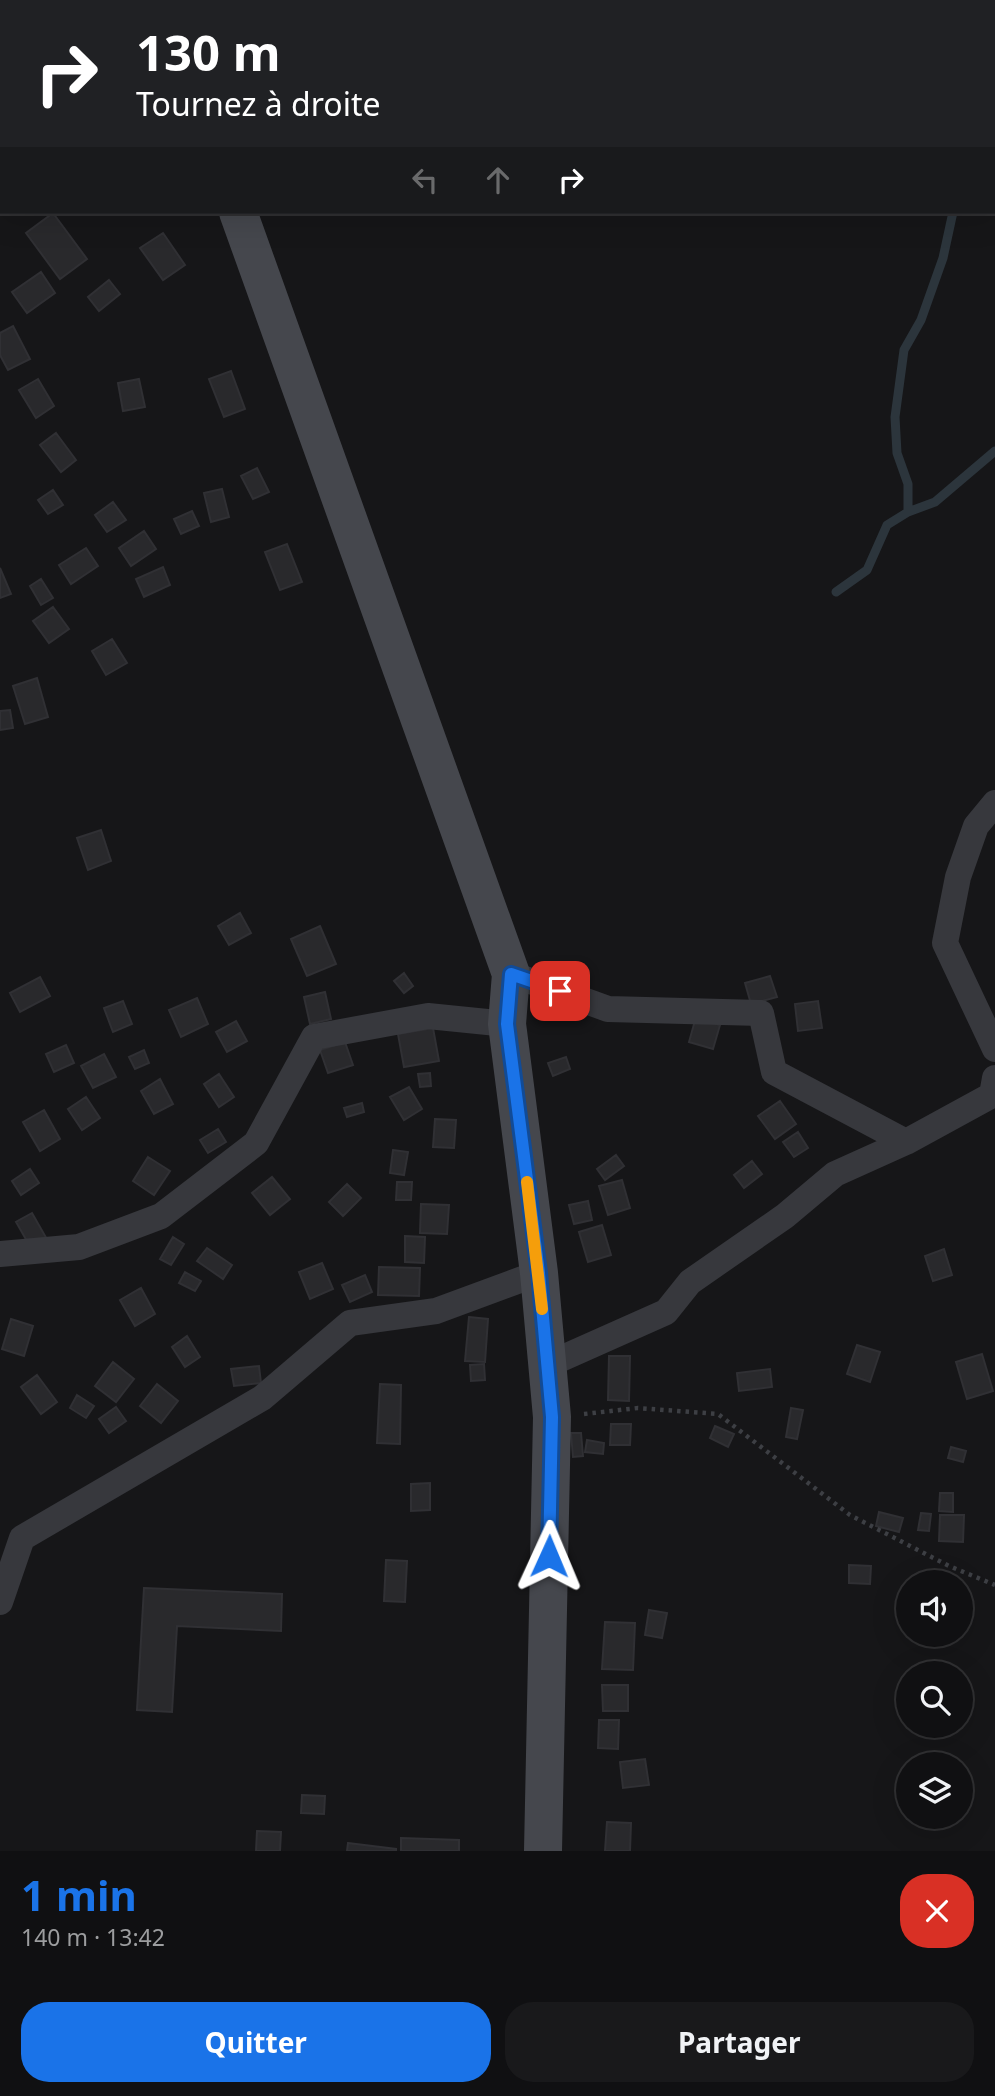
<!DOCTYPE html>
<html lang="fr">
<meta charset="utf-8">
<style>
body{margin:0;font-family:"Noto Sans",sans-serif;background:#19191b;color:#f1f3f6;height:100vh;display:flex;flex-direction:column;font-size:26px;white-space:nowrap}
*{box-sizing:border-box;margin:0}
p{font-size:23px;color:#9c9d9f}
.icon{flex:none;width:38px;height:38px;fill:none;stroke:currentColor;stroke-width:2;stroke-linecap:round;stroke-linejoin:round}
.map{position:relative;height:1851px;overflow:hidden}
.sheet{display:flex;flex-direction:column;background:#101012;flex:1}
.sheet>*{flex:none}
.guide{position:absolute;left:0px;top:0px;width:996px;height:214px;box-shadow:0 7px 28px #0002,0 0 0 2px #303032;background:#202124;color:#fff;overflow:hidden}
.controls{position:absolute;left:896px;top:1570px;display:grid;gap:14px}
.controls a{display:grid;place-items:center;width:77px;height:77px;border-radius:50%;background:#101012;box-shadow:0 7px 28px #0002,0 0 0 2px #303032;font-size:35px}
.pin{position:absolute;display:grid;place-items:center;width:60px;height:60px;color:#fff;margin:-30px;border-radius:14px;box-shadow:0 4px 10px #0006}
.me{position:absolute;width:77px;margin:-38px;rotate:1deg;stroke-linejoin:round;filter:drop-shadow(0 0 5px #0008)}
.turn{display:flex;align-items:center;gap:24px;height:147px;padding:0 21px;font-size:32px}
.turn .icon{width:91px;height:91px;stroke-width:2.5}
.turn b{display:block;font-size:49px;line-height:60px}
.lanes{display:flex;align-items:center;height:66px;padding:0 21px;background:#0003;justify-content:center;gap:35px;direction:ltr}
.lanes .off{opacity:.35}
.round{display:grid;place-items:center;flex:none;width:74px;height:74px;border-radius:28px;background:#19191b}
.overview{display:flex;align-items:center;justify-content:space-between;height:119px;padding:0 21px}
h1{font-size:42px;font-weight:700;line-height:52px;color:#1a73e8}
.cta{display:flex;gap:14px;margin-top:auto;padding:14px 21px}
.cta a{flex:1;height:80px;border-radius:28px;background:#1a73e8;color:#fff;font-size:28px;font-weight:700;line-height:80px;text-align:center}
.cta a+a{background:#19191b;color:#f1f3f6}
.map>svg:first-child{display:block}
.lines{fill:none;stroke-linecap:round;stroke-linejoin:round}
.stream{stroke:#2c353c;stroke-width:9}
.building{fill:#29292c;stroke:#303034;stroke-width:2}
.path{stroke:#3d3f44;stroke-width:4.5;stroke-dasharray:3.5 5;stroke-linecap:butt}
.street{stroke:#37383d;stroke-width:26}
.secondary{stroke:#45474d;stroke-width:38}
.route-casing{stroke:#114b97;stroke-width:18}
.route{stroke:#1a73e8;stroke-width:12}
.slow{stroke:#f59e0b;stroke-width:12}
</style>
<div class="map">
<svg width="995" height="1851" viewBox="0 0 995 1851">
<rect width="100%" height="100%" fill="#161618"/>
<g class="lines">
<path class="stream" d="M994 117 995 115
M908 512 935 502 995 451
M836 592 867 570 887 525 908 512V484L897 453 895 417 904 350 921 320 943 258 953 212"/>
</g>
<path class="building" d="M53 213 87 259 60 279 26 233Z
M163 233 185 265 163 280 140 248Z
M41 272 55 293 27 313 12 292Z
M109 280 120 294 99 311 88 297Z
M13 326 30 359 8 370 0 355V333Z
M231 371 245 409 224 417 209 379Z
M38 379 54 406 36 418 19 390Z
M139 379 145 407 123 411 118 383Z
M56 433 76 460 61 472 40 445Z
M257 468 269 492 253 499 241 476Z
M222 489 229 517 211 522 204 493Z
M53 490 63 505 48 514 38 500Z
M113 502 126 520 107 532 95 515Z
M192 511 199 526 181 534 174 519Z
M144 531 156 549 131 566 119 548Z
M287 544 302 582 280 590 265 552Z
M86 548 98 566 71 584 59 565Z
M163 567 170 585 144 597 136 579Z
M0 568 11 594 0 598Z
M41 579 53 598 41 605 30 586Z
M53 607 69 629 49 643 33 621Z
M112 639 127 663 106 675 92 651Z
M37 678 48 717 25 724 13 686Z
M10 710 13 728 0 730V711Z
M101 830 111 861 88 870 77 838Z
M240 913 251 933 229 945 218 926Z
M320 926 336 964 307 976 291 939Z
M404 973 413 986 404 993 394 981Z
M770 976 777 997 751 1004 745 983Z
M40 977 50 996 20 1012 10 993Z
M325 992 331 1019 310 1024 304 997Z
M197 998 208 1024 181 1037 169 1010Z
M123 1001 132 1024 113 1032 104 1008Z
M818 1001 822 1028 798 1031 795 1004Z
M696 1017 720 1025 713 1049 689 1042Z
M236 1021 247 1041 227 1052 216 1032Z
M433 1028 439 1061 404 1067 398 1034Z
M345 1042 353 1065 328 1073 320 1050Z
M66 1045 74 1063 54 1072 46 1054Z
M144 1050 149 1063 135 1069 129 1057Z
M104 1054 116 1077 93 1088 81 1066Z
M566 1057 570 1069 553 1076 548 1063Z
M430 1073 431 1086 420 1087 418 1074Z
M219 1074 234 1097 219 1107 204 1084Z
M160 1079 173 1104 154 1114 141 1091Z
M409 1087 422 1109 404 1120 390 1097Z
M86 1097 100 1118 82 1130 68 1109Z
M780 1101 796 1124 775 1139 758 1116Z
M362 1103 364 1112 347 1117 344 1108Z
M44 1110 60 1139 40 1151 23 1122Z
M435 1119 456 1120 454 1148 433 1147Z
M218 1129 226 1142 208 1153 200 1140Z
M798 1132 808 1148 794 1157 783 1142Z
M393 1150 408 1152 404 1175 390 1173Z
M616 1155 624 1166 605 1180 597 1169Z
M148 1157 170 1171 154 1195 133 1181Z
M752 1161 762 1174 744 1188 734 1175Z
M30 1169 39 1183 21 1195 12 1181Z
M272 1177 290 1199 270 1215 252 1193Z
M622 1180 630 1208 608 1215 599 1186Z
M397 1182H412L411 1200H396Z
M347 1184 361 1198 343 1216 329 1202Z
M588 1201 592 1220 574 1224 569 1205Z
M421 1204 449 1205 447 1234 420 1233Z
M32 1213 48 1241 32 1250 16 1222Z
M602 1225 611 1255 588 1262 579 1232Z
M405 1236 425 1237 424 1263 405 1262Z
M173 1237 184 1244 171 1265 160 1259Z
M207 1248 232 1265 223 1279 197 1261Z
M944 1249 952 1275 933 1281 925 1256Z
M322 1263 333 1289 310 1299 299 1272Z
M379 1267 420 1268 419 1296 378 1295Z
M185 1272 201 1281 195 1291 179 1283Z
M365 1275 372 1292 350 1302 342 1285Z
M141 1288 155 1314 135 1326 120 1300Z
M469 1317 488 1319 485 1362 465 1361Z
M11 1319 33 1326 24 1356 2 1349Z
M187 1336 200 1357 185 1367 172 1347Z
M857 1345 880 1352 870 1382 847 1374Z
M982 1354 993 1391 967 1399 956 1362Z
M609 1356H630L629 1401 608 1400Z
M113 1362 134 1379 116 1402 95 1386Z
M484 1364 485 1380 471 1381 470 1365Z
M259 1366 261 1383 234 1386 231 1369Z
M770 1369 772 1387 739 1391 737 1373Z
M37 1375 57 1402 41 1414 21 1387Z
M157 1384 178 1401 161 1423 140 1406Z
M380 1384 401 1385 400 1444 377 1443Z
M77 1395 94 1406 86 1418 70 1408Z
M116 1407 126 1421 109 1433 99 1419Z
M791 1408 803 1410 797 1439 786 1437Z
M611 1424H631L630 1445H610Z
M715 1426 734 1434 728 1447 710 1438Z
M571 1433H581L583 1456 573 1457Z
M587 1440 604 1443 603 1454 585 1452Z
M951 1447 966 1451 963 1462 948 1458Z
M430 1483V1510L411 1511V1484Z
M940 1493H953V1512L939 1511Z
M879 1512 903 1518 899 1532 876 1526Z
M921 1513 931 1514 929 1531 918 1530Z
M940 1515H964L963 1542 939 1541Z
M386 1560 407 1561 405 1602 384 1601Z
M849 1565 871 1566 870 1584 849 1583Z
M144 1588 282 1594 281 1631 177 1626 172 1712 137 1710Z
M649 1610 667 1613 662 1638 645 1635Z
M605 1622 635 1623 633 1670 602 1669Z
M602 1685H628V1711H603Z
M599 1720H619L618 1749 598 1748Z
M645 1759 649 1785 623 1788 620 1762Z
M302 1795 325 1796 324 1814 301 1813Z
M607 1822 631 1823 630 1851H605Z
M257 1831 281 1832 280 1851H256Z
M401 1838 459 1840V1851H401Z
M348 1843 396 1849V1851H347Z"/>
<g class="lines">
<path class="path" d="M584 1414 638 1408 718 1414 850 1515 949 1566 995 1585"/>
<path class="street" d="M32 2 34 0
M0 37 2 35
M995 803 976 826 958 877 945 943 995 1049
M511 974 608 1009 761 1013 774 1072 906 1142
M0 1254 79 1247 161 1216 256 1143 314 1037 428 1016 507 1024
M547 1365 666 1312 690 1282 785 1216 835 1174 906 1142 992 1095 995 1078
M0 1602 22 1538 262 1398 350 1323 436 1311 539 1273"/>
<path class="secondary" d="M159 0 160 2
M238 212 511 974 507 1024 539 1273 552 1417 543 1851"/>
</g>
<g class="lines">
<defs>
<path id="route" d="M549 1556 552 1417 539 1273 507 1024 511 974 560 991"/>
</defs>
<use href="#route" class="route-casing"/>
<use href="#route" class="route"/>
<path class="slow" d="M527 1182 542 1309"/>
</g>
</svg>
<div class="controls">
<a><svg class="icon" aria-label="sound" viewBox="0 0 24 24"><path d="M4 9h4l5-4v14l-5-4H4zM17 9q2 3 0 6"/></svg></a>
<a><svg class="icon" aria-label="search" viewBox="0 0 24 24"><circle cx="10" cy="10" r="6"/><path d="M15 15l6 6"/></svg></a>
<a><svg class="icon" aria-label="layers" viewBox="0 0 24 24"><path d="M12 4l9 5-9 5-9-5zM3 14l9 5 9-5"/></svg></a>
</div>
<div class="pin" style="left:560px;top:991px;background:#d93025"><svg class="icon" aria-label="arrive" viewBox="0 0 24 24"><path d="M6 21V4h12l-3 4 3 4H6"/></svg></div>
<svg class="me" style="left:549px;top:1556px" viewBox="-20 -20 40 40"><path d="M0-17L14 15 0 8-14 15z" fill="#1a73e8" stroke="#fff" stroke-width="4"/></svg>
<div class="guide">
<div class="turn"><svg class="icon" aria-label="right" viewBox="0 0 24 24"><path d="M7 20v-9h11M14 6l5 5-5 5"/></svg><div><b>130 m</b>Tournez à droite</div></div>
<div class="lanes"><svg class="icon off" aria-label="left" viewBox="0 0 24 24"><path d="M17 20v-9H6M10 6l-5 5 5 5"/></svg><svg class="icon off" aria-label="ahead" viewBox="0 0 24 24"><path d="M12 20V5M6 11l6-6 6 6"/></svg><svg class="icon" aria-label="right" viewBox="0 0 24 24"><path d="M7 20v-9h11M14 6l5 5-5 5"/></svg></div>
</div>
</div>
<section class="sheet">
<div class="overview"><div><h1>1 min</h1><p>140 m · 13:42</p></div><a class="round" style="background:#d93025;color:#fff"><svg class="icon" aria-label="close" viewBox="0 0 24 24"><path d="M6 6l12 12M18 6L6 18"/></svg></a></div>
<div class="cta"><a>Quitter</a><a>Partager</a></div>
</section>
